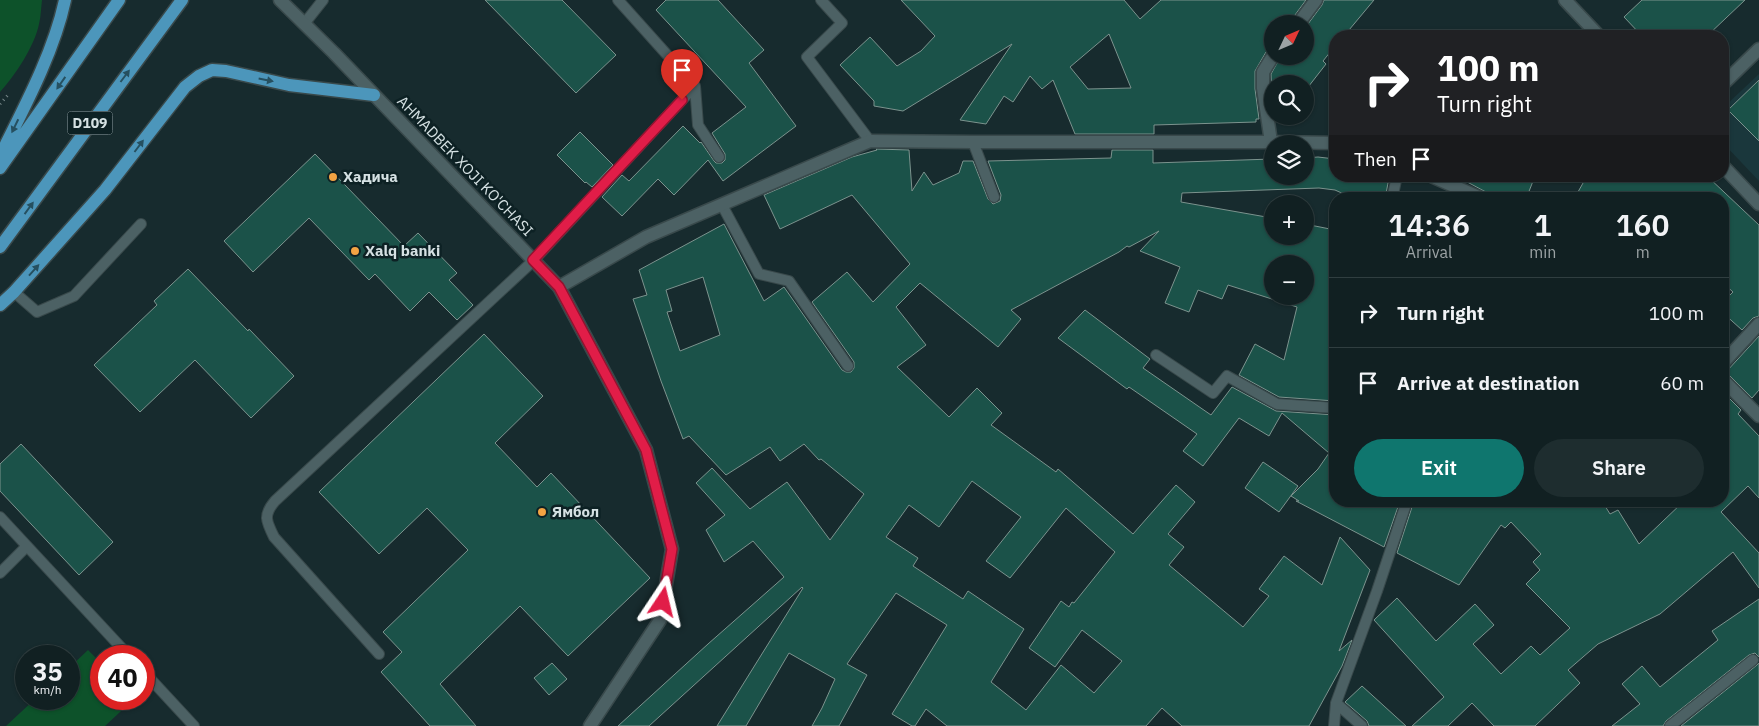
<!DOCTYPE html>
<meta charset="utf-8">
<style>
body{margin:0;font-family:"IBM Plex Sans",sans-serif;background:#1e2d2f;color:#f1f3f6;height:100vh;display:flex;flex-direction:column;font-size:19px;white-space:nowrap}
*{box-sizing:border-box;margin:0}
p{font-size:16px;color:#9ca3a5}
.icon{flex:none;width:28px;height:28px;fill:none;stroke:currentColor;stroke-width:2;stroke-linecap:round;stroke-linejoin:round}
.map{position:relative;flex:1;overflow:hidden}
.side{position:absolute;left:1329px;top:192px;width:400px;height:315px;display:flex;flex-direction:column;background:#112022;border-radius:20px;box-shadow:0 1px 4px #0004,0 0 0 1px #303e40}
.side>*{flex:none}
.top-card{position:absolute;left:1329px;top:30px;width:400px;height:152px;border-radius:20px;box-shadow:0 1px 4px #0004,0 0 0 1px #303e40;background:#202124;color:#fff;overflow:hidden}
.needle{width:32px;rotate:46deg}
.fabs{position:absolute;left:1264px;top:15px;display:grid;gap:10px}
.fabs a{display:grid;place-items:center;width:50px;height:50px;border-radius:50%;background:#112022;box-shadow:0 1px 4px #0004,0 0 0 1px #303e40;font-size:25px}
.speed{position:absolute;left:15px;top:645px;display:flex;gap:10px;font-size:25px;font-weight:700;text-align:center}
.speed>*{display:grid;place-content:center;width:65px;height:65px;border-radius:50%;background:#112022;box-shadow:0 1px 4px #0004,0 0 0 1px #303e40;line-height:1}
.speed small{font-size:12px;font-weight:400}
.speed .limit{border:8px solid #d22;background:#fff;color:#111}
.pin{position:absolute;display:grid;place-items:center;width:42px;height:42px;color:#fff;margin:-51px -21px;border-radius:50% 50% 50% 0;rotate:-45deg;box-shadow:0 0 5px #0007}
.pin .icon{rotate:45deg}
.me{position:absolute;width:55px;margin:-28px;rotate:10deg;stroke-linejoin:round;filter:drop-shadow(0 0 4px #0008)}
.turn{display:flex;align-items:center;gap:18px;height:105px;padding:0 25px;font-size:22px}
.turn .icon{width:65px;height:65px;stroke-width:2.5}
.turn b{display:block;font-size:35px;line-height:42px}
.then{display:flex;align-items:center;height:48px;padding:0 25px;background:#0003;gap:10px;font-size:19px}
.eta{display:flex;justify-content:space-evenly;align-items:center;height:85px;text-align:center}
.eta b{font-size:30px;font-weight:600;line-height:35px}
.action{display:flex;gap:10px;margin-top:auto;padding:10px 25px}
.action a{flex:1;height:58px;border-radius:30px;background:#0f766e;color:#fff;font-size:20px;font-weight:600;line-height:58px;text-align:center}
.action a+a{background:#1e2d2f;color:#f1f3f6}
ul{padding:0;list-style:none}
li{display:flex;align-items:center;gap:15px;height:70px;padding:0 25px;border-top:1px solid #303e40}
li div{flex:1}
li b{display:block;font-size:19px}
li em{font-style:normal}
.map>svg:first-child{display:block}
.built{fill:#1a373c}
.green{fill:#0d522a}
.building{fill:#1b5249;stroke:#7c938e;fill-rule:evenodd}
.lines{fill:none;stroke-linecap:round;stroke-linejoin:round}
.service-casing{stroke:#39494b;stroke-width:12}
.minor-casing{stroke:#39494b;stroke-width:15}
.tertiary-casing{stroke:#39494b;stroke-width:15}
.primary-casing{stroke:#39494b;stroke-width:15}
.path{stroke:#79898b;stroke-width:3;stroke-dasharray:1 4;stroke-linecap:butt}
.service{stroke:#4c6164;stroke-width:10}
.minor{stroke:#4c6164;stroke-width:12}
.tertiary{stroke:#4c6164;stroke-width:12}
.primary{stroke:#4c96bb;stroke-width:12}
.oneway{fill:#265060}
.route-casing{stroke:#92132f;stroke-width:12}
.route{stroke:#e11d48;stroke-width:9}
.poi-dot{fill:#f3a443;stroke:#0d2124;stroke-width:2}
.labels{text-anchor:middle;stroke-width:5;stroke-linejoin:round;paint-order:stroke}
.shield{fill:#0d2124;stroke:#99a7aa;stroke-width:1}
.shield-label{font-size:14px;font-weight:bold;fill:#d5e1e3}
.street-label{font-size:15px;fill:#d5e1e3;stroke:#0d2124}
.poi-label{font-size:15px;font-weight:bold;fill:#d5e1e3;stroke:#0d2124;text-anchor:start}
</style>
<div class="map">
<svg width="1759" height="726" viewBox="0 0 1759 726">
<rect width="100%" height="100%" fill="#172b2e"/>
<path class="built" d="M1759 74V181L1723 143V108Z"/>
<path class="green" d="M0 0H42C41 8 41 16 39 24 35 45 15 76 0 92Z
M88 650 101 663V699H134L105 726H6L35 699H69V668Z"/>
<path class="building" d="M485 0H562L616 55 576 93Z
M666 0H718L764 50 749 63 796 126 723 181 708 160 674 195 658 179 622 216 602 197 622 175 629 181 683 126 700 143 701 142 714 161 716 163H722L725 160V154L712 133 746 107 656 10Z
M901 0H1124L1140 19 1161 0H1306L1292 19 1290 24H1272V48L1266 52 1255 71V89L1259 119H1256V122L1154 125V134H1075L1053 80 1042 89 1030 76 1013 102 1004 96 986 124 960 120 1012 44 903 111 874 106V101L840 65 870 37 897 66 921 51 935 36ZM1109 34 1131 88 1088 89 1070 67Z
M1324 0H1374L1344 36H1335V46L1323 61 1326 64 1305 91V84H1272V97L1271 74 1281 56H1305V28L1322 5Z
M1642 0H1745L1707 36H1642L1624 17Z
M1759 80V141L1728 110Z
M580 132 613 165 592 187 586 182 585 183 557 155Z
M876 149 909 150 912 191 924 172 933 185 959 173 963 161H973L988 199 993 204 1000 201 1001 195 988 161 1111 158 1112 150H1153V163L1272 159V176H1305V158L1318 157 1335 159V176H1375L1388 183 1385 199H1355L1335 190 1319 188 1182 193 1181 202 1272 218V236H1305V224L1335 230V401L1279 397 1239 375 1255 344 1284 360 1297 307 1228 285 1222 299 1198 290 1189 312 1165 303 1180 267 1140 251 1159 231 1129 247 1127 246 1119 252 1011 310 1021 319 998 347 920 283 896 307 926 345 897 367 949 417 977 388 1002 413 991 425 1056 472 1058 469 1133 534 1176 485 1195 502 1168 534 1184 547 1169 565 1243 627 1269 596 1259 589 1284 556 1322 585 1340 537 1370 570 1339 651 1352 640 1342 666 1309 726H1182L1162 708 1146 726H947L926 709 915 726H912L892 714 947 625 896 593 847 664 867 675 839 726H812L822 708 835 679 789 653 746 726H717L803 588 802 587 649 726H618L708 644 784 577 753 541 724 562 706 530 725 515 696 483 712 468 750 509 787 482 830 540 864 494 821 459 819 460 804 444 780 461 770 447 726 475 689 436 683 439 661 381 633 299 647 295 639 270 724 224 764 301 784 287 842 370 846 372H851L854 368V362L812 302 847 272 873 302 910 264 852 195 780 229 764 195 852 157 877 150ZM1272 264H1305V296H1272ZM703 277 720 335 680 351 667 312 672 311 666 290ZM972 481 1021 517 986 561 1010 578 1066 508 1115 552 1074 603 1072 602 1069 607 1061 601 1029 648 1055 667 1082 630 1122 661 1094 693 1061 665 1026 710 991 682 1024 629 968 591 963 599 913 566 918 558 886 537 909 505 939 527Z
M315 154 404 246 418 233 457 273 449 280 473 305 457 320 429 292 410 311 375 274 369 280 309 218 253 272 224 241Z
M1456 176H1535L1526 199H1499Z
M1587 176H1707L1759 225V316L1753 318 1742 330 1722 312V303L1733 292 1722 282V199H1574Z
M188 269 248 331 249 329 294 376 251 418 195 360 140 412 94 365 157 305 154 301Z
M1085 310 1150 359 1143 368 1211 415 1232 387 1276 411 1335 415V501H1400L1384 547 1296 501H1299L1291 496 1318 469 1329 453 1282 413 1269 436 1239 418 1203 466 1183 451 1197 434 1129 387 1127 389 1058 338Z
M484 334 543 396 495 443 537 487 551 473 650 578 568 656 520 606 440 684 476 726H430L381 672 402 652 383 632 468 550 427 508 379 554 319 492Z
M1759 336V390L1752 398 1726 372Z
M1722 391 1741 410 1738 414 1759 436V498L1748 486 1721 512 1759 553V588L1733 552 1660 614 1598 644 1568 670 1580 683 1535 726H1494L1472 703 1448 726H1412L1444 697 1374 620 1397 598 1436 641 1475 604 1494 625 1473 644 1501 674 1531 646 1540 655 1570 628 1526 584 1540 570 1533 562 1541 554 1511 522 1505 528 1501 525 1459 585 1397 553 1414 501H1602L1610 514 1618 510 1639 544 1684 501H1722Z
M21 444 113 542 79 575 0 491V464Z
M1263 462 1298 486 1279 512 1245 488Z
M1759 599V657L1755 653 1749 655 1666 721 1663 726H1612L1640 704 1622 684 1642 666 1660 687 1718 640 1712 631Z
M552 663 567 679 549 695 534 678Z
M1759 663V726H1681L1757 665Z
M1362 686 1406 726H1369L1367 721 1345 702Z"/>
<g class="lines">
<defs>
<path id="service" d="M618 0 695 86 698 125 719 157
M821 0 842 23 807 57 870 141
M304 24 323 0
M973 142 994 197
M1392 199 1397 176
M722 205 759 274 789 281 848 366
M14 292 37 312 74 296 141 224
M1156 355 1213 393 1227 376 1277 404 1335 408
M0 517 129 656
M0 573 27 546
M379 654 274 537C266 521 263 515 275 501L533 261 695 86
M144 672 194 726
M1336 703 1362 726
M1334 726 1336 703 1377 591 1407 501
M1670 726 1753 660"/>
<path id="minor" d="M1565 0 1599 36
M1298 24 1316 0
M1722 85 1759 49
M1271 142 1263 88V72L1273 56
M1722 165 1759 204
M1431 176 1483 199
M559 287 646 237 870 141 973 142H1271L1335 143
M1722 364 1759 324
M1722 379 1759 416"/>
<path id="tertiary" d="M280 0 334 53 559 287 646 450 672 549 660 620 590 726"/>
<path id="primary" d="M0 156C24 108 54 52 65 0
M0 168 119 0
M0 247 182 0
M0 305 14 292 105 190 185 87 199 76 212 70 226 71 289 85 374 95"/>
</defs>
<use href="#service" class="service-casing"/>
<use href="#minor" class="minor-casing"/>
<use href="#tertiary" class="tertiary-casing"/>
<use href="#primary" class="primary-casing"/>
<path class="path" d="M0 104 8 95"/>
<use href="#service" class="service"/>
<use href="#minor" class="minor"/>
<use href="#tertiary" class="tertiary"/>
<use href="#primary" class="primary"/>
</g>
<defs><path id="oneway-solid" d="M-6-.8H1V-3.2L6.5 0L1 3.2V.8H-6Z" transform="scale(1.25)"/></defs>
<g class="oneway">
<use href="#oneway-solid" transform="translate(125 76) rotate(-53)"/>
<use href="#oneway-solid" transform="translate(266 80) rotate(11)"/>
<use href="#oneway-solid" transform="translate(61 83) rotate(125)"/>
<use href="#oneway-solid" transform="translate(15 126) rotate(116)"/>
<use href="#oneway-solid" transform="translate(139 146) rotate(-53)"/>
<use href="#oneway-solid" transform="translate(29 208) rotate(-54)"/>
<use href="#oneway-solid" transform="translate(34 270) rotate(-48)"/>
</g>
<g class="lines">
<defs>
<path id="route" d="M663 602 672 549 646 450 559 287 533 260 682 100"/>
</defs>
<use href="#route" class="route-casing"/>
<use href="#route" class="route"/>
</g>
<g class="poi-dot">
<circle cx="333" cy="177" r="5"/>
<circle cx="355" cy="251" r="5"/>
<circle cx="542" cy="512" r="5"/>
</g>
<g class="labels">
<rect class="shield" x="67.5" y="111.5" width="45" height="23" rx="4"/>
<g class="shield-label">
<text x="90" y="128">D109</text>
</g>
<g class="street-label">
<text transform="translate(465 166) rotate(46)" y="5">AHMADBEK XOJI KO'CHASI</text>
</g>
<g class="poi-label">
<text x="343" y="182">Хадича</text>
<text x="365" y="256">Xalq banki</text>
<text x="552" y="517">Ямбол</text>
</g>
</g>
</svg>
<div class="fabs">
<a><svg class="needle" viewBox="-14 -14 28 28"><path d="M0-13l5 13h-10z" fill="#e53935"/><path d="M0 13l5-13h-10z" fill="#9ca3a5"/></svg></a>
<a><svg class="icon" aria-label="search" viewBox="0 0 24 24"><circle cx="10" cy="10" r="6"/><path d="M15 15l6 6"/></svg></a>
<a><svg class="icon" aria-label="layers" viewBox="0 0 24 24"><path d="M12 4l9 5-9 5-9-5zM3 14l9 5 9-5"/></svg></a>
<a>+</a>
<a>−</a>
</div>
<div class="speed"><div>35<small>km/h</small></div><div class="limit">40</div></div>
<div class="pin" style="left:682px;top:100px;background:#d93025"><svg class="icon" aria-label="arrive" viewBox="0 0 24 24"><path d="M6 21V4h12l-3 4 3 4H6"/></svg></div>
<svg class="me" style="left:663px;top:602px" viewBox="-20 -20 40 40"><path d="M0-17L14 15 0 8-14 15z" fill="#e11d48" stroke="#fff" stroke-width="4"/></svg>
<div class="top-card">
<div class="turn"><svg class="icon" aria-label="right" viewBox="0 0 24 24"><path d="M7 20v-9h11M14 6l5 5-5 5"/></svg><div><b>100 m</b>Turn right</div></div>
<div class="then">Then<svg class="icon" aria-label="arrive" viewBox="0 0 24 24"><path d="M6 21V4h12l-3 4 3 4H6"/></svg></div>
</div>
<section class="side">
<div class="eta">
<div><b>14:36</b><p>Arrival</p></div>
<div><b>1</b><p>min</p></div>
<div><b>160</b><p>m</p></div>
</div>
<ul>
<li><svg class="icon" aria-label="right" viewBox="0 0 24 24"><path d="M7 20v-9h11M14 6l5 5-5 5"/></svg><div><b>Turn right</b></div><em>100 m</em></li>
<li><svg class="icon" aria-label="arrive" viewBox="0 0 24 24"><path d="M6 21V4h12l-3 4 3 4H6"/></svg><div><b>Arrive at destination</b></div><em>60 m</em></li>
</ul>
<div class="action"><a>Exit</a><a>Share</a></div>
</section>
</div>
